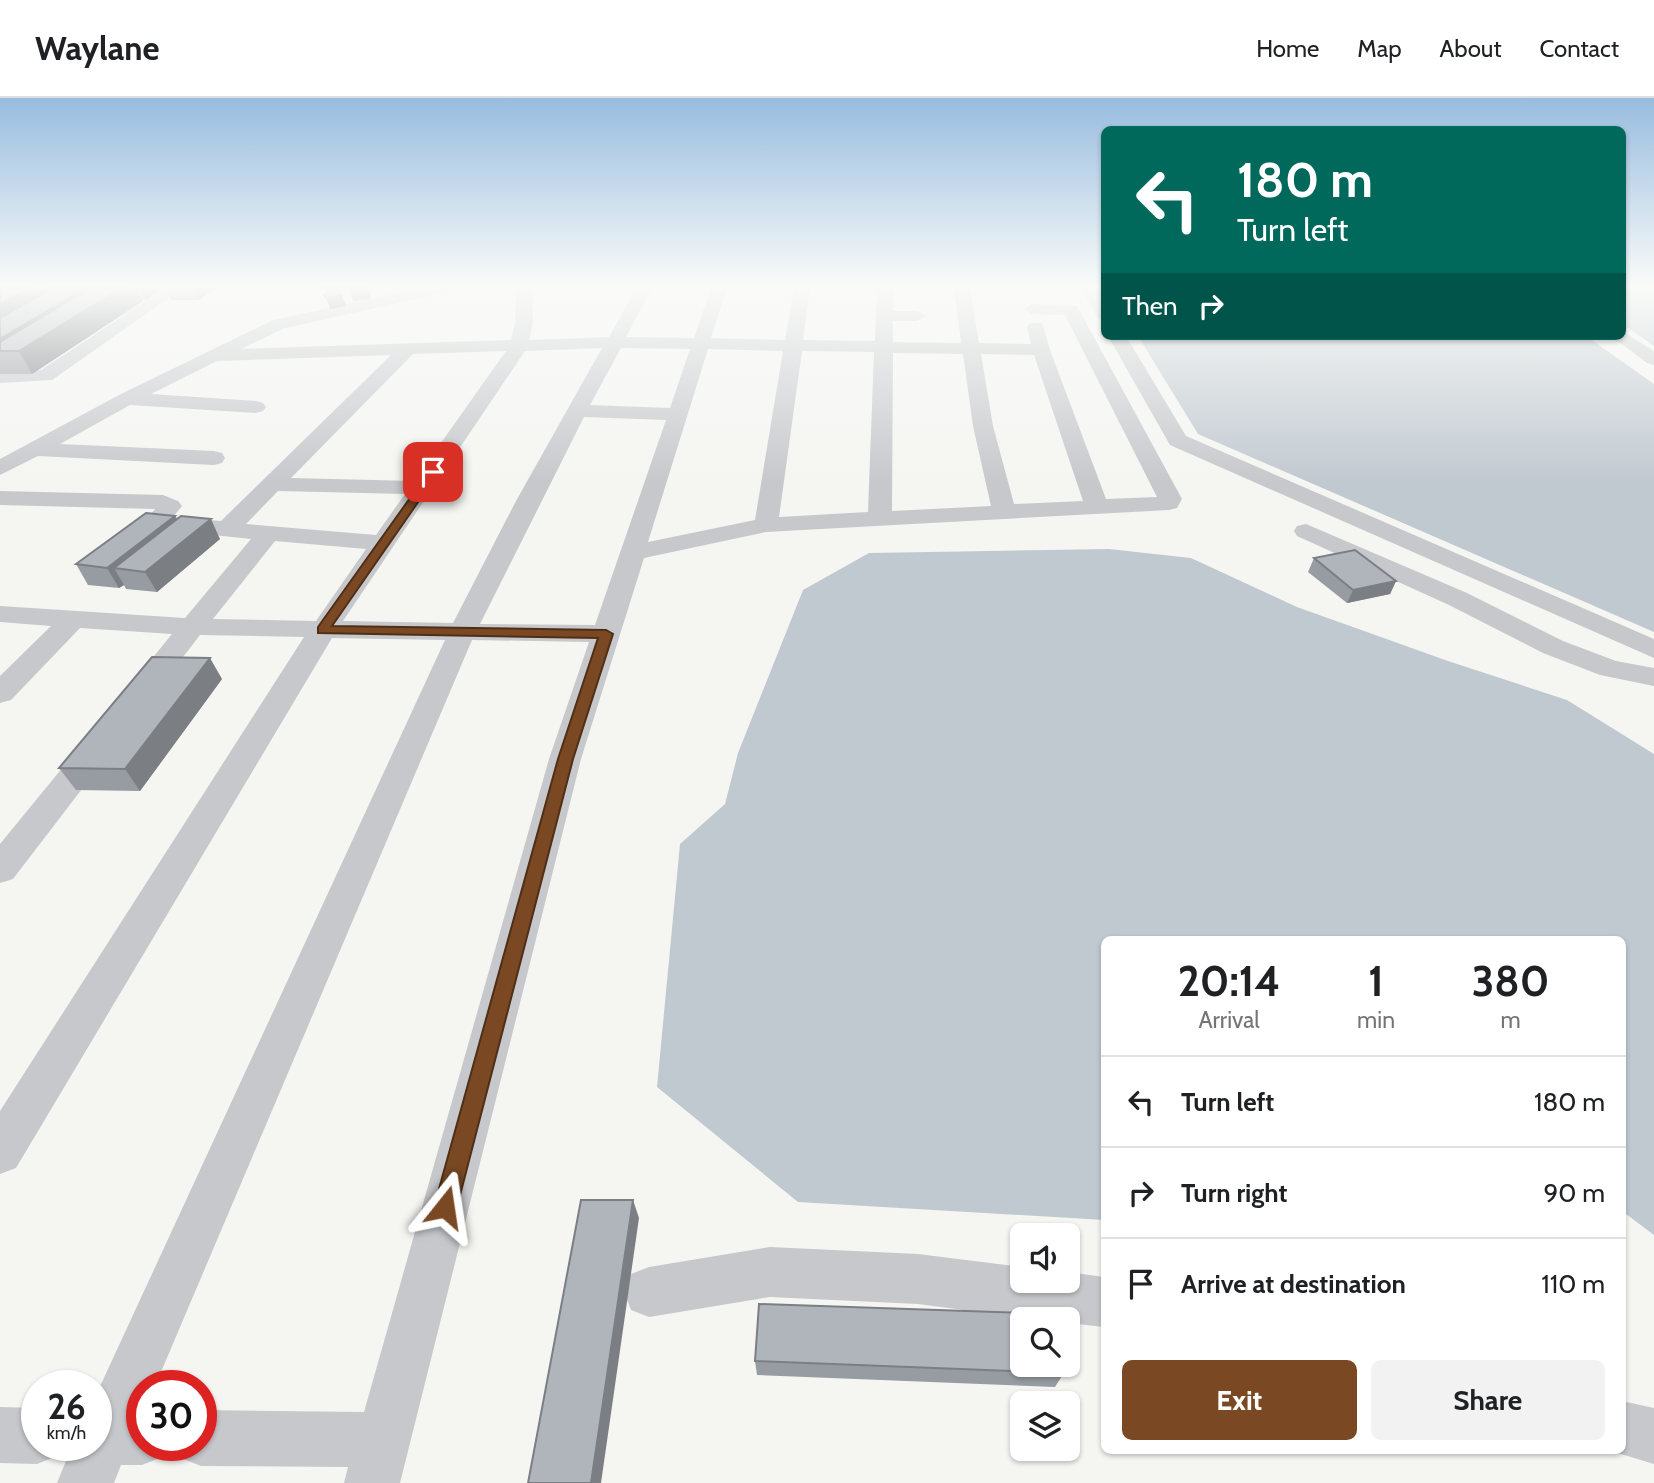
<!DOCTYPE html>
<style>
body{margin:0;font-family:Cabin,sans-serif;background:#f2f2f2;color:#202124;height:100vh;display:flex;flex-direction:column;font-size:26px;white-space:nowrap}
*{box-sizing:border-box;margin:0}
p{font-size:23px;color:#757577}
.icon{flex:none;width:38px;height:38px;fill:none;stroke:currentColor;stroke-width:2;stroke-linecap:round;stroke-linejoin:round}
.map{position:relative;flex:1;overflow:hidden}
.side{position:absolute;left:1101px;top:838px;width:525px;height:518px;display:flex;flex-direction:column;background:#fff;border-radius:10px;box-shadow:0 2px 5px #0004}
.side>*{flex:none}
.top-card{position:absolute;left:1101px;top:28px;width:525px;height:214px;border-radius:10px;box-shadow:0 2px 5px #0004;background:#00695c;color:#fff;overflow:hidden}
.tools{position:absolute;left:1010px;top:1125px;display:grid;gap:14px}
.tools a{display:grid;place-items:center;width:70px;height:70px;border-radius:10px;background:#fff;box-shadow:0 2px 5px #0004;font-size:35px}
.speed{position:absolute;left:21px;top:1272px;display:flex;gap:14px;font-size:35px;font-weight:700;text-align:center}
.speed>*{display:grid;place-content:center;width:91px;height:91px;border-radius:50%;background:#fff;box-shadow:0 2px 5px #0004;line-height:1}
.speed small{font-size:18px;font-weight:400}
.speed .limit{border:10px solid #d22;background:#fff;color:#111}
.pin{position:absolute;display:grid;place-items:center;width:60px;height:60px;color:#fff;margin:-30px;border-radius:14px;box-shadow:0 4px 10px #0006}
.me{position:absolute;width:77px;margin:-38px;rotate:15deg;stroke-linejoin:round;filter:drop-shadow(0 0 5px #0008)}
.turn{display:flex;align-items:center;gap:24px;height:147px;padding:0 21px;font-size:32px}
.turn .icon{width:91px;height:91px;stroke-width:2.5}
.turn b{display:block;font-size:49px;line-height:60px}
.then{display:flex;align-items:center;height:66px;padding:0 21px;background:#0003;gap:14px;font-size:26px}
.eta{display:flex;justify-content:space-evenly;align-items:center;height:119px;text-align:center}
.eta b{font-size:42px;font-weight:700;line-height:49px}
.cta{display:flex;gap:14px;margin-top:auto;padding:14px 21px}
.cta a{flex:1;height:80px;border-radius:10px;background:#7a4923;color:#fff;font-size:28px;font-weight:700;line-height:80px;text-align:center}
.cta a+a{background:#f2f2f2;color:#202124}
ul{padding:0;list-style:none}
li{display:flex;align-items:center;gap:21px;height:91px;padding:0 21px;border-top:2px solid #e0e0e0}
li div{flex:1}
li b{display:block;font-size:26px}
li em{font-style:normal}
header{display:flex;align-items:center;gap:42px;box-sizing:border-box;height:98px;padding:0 35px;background:#fff;border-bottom:2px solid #e0e0e0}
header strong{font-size:33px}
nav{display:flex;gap:38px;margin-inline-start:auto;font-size:24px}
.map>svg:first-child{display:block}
.water{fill:#c1c9d0}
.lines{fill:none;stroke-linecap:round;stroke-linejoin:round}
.minor{fill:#c6c8cc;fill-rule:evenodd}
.wall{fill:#979ca2}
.shaded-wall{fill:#7b7f84}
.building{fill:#b0b5bc;stroke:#7b7f84;stroke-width:2}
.route{fill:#7a4923;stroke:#4f2f17;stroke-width:2}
</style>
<header>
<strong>Waylane</strong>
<nav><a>Home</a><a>Map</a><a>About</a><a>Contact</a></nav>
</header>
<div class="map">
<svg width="1654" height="1385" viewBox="0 0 1654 1385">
<rect width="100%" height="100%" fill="#f5f6f2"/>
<path class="water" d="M1622 190 1654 192V248L1622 226Z
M1138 238H1586L1654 286V534L1198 336Z
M1109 451 1191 460 1297 509 1448 563 1567 602 1654 656V1137L1622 1113V842H1104V1122L798 1104 657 989 680 746 725 706 738 655 803 492 869 455Z"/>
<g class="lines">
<path class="minor" d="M165 190H183L52 282 0 285V273L41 272Z
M422 190H451L443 195 285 230 241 251 511 242 515 224 516 190H532L533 224 529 242 609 239 636 190H652L626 239 694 240 711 190H727L711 240 785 242 794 190H810L803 242 875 243 877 190H893V213H917L926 218 917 223H893V244L961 245 954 190H970L979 245 1031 246 1027 229 1030 225H1042L1050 252 1106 401 1157 399 1065 217 1032 216 1024 211 1032 206 1077 208 1182 401 1177 410 1169 412 766 434 644 460 581 661 400 1385H344L348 1369 201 1368 181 1360 176 1348H201V1312L364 1314 549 661 589 544 472 542 155 1288H142V1348H166L162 1359 142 1367H121L114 1385H57L72 1348H96V1297L445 542 332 540 16 1070 0 1076V1013L304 539 200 537 150 602 139 605 128 602 124 595 172 536 80 530 11 602 0 605V578L51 528 0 524V508L185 520 251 441 147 430 144 425 155 411 0 407V393L163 397 178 403 182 408 173 419 221 423 391 257 217 263 151 296 256 303 263 305 266 309 263 313 256 315 130 307 60 346 214 353 222 355 225 360 222 365 214 367 38 358 0 377V361L119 297 273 222ZM602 250 516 403 453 525 343 523 525 253ZM621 250 690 251 670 310 590 307ZM708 251 783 253 755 422 648 444ZM506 253 414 383 291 380 413 256ZM802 253 874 254 868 414 779 419ZM893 255 963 256 973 328 991 408 892 413ZM981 256 1034 257 1083 403 1014 406 993 328ZM584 319 666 322 595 527 480 526ZM278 393 405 396 376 437 246 426ZM275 443 366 451 316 523 213 521Z
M1081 190H1097L1104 202V221L1098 220Z
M1622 233 1654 253V267L1647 265 1611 238H1622Z
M1108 238H1126L1186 338 1654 541V560L1170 347Z
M1306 426 1467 495 1563 543 1616 563 1654 570V588L1600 577 1543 555 1449 507 1297 438 1294 433 1297 428Z
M97 638 108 641 113 649 108 657 13 781 0 785V746L86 641Z
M770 1149 918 1156 1022 1169V1183H1068V1174L1104 1179V1229L1068 1225V1222H1042L918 1206 770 1199 649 1219 631 1212 624 1194 631 1176 649 1169Z
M1622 1303 1654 1310V1366L1611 1353H1622Z
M0 1309 37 1310V1348H61L57 1358 37 1366 0 1365Z"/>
</g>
<path class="wall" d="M0 190H163L146 202 142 201 143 203 32 276H0Z
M166 190H216L199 202H171Z
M175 418 177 421 220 441 157 494 126 491 124 487 119 490 88 487 76 466Z
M1314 460 1396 483 1390 496 1347 505 1308 474Z
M222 581 140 693 76 692 59 670Z
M755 1263 1064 1275 1055 1289 757 1277Z"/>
<path class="shaded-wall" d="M29 190H48L55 203 0 235V206Z
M86 190H137L143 203 32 276 19 253H0V241Z
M140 190H163L146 202Z
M194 190H216L199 202Z
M369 190 371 201 353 203 350 192Z
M342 197 346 208 330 211 326 200Z
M175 418 185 437 114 470 124 487 119 490 107 470Z
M211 421 220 441 157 494 145 474Z
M1396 483 1390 496 1347 505 1353 492Z
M210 560 222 581 140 693 125 671Z
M633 1102 639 1120 601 1385H591Z"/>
<path class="building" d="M0 190H29L0 206Z
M53 190H86L0 241V220Z
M91 190H122L19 253H0V244Z
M325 190H338L342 197 326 200 324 197 328 196Z
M350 190H367L350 192Z
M146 415 175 418 107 470 76 466Z
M181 418 211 421 145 474 114 470Z
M1355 452 1396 483 1353 492 1314 460Z
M152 559 210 560 125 671 59 670Z
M581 1102H633L591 1385H528Z
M759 1206 1056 1216 1057 1222H1022V1267H1063L1064 1275 755 1263Z"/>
<linearGradient id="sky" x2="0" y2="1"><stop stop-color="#98bcde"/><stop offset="0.49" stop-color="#fafbf9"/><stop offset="1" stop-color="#fafbf9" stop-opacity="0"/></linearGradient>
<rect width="1654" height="384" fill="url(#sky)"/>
<path class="route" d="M433 371 439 374 332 528 606 532 613 536 573 661 457 1109 453 1117 445 1120 437 1117 434 1109 558 661 598 540 318 535V529L430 372Z"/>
</svg>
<div class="tools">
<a><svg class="icon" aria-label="sound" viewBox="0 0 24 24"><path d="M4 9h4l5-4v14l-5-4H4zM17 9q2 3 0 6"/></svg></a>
<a><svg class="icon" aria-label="search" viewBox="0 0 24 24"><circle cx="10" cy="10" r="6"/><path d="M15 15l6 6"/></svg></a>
<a><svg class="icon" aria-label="layers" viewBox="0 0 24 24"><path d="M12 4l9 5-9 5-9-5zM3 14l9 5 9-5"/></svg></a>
</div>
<div class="speed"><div>26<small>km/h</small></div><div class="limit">30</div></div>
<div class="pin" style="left:433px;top:374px;background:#d93025"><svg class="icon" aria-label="arrive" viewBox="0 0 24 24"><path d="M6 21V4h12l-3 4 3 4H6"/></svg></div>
<svg class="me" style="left:445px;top:1109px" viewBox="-20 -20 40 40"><path d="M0-17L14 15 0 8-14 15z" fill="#7a4923" stroke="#fff" stroke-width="4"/></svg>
<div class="top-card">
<div class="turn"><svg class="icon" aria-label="left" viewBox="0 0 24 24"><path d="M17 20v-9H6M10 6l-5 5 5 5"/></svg><div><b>180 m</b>Turn left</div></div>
<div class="then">Then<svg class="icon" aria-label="right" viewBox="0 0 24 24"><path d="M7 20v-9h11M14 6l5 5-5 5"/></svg></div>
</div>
<section class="side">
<div class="eta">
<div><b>20:14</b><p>Arrival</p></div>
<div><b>1</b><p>min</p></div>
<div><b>380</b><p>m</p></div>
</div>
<ul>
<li><svg class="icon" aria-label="left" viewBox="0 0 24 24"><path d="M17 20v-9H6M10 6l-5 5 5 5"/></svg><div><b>Turn left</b></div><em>180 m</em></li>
<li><svg class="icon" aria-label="right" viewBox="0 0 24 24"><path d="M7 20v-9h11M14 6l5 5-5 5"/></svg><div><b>Turn right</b></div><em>90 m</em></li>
<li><svg class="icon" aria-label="arrive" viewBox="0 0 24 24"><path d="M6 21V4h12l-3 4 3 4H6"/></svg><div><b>Arrive at destination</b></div><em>110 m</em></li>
</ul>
<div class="cta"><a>Exit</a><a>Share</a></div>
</section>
</div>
